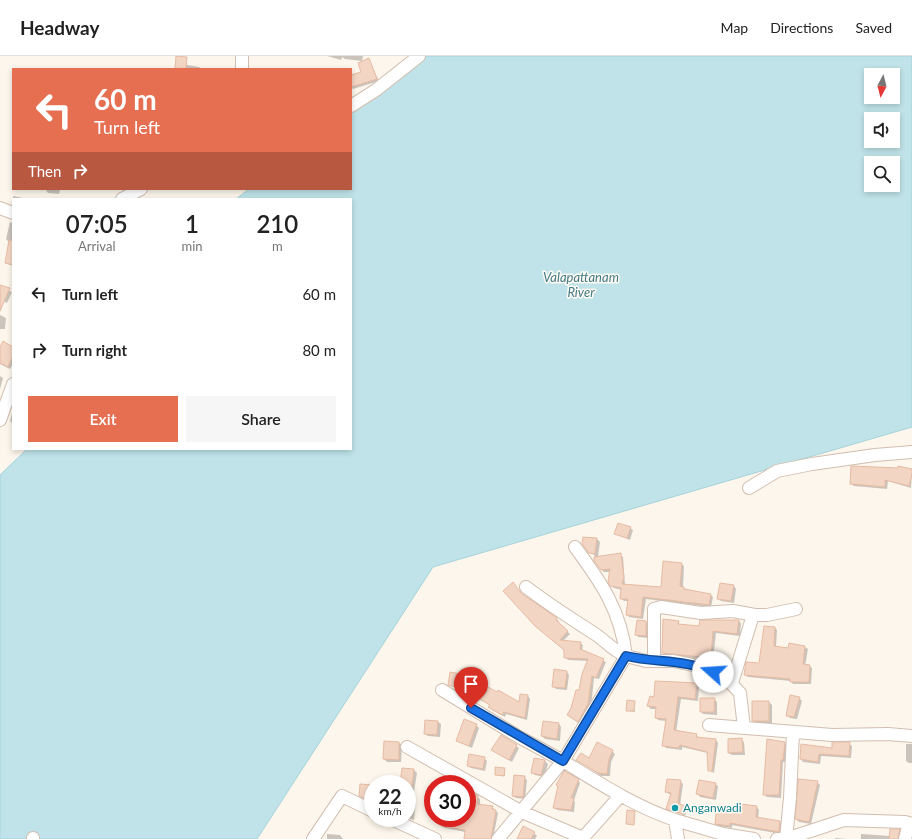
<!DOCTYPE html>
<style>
body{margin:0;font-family:Lato,sans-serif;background:#f6f6f6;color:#222;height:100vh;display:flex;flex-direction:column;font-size:15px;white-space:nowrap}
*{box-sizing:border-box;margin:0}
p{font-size:13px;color:#767676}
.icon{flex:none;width:22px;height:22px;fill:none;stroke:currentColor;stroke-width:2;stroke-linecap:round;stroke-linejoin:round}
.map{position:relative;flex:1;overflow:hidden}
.side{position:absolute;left:12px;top:142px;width:340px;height:252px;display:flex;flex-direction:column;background:#fff;border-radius:0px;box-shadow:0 2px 6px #0003}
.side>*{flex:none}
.top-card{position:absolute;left:12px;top:12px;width:340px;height:122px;border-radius:0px;box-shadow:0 2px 6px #0003;background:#e76f51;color:#fff;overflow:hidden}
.needle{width:26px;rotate:187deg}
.controls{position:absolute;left:864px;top:12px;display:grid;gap:8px}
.controls a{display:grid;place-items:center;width:36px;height:36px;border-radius:0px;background:#fff;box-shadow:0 2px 6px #0003;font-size:20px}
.speed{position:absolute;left:364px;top:719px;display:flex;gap:8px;font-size:20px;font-weight:700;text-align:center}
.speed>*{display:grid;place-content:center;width:52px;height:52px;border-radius:50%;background:#fff;box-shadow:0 2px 6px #0003;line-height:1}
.speed small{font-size:10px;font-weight:400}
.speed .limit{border:6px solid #d22;background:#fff;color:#111}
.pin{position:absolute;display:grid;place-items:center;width:34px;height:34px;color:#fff;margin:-41px -17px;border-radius:50% 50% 50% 0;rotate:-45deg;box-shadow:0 0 4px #0007}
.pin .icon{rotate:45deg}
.me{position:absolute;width:44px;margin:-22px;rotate:289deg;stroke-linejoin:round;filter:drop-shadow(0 0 3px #0008)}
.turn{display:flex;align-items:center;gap:14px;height:84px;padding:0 16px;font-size:18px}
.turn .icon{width:52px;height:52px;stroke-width:2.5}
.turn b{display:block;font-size:28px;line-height:34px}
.then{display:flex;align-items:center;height:38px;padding:0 16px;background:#0003;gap:8px;font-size:15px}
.eta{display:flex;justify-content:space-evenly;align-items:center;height:68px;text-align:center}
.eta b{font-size:24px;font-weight:600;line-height:28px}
.cta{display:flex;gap:8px;margin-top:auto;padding:8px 16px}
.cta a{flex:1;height:46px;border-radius:0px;background:#e76f51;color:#fff;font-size:16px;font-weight:600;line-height:46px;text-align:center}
.cta a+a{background:#f6f6f6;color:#222}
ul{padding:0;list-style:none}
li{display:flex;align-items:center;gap:12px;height:56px;padding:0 16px}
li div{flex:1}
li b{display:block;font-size:15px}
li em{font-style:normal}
header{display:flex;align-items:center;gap:24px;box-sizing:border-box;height:56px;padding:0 20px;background:#fff;border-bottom:1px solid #e0e0e0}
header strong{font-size:19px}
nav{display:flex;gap:22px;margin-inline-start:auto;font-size:14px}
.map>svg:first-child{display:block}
.water{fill:#bfe3e8;stroke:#a5d3da;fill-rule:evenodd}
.shadow{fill:#0003}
.building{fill:#f3d5c3;stroke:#e6bba3}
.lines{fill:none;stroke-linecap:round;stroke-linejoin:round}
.street-casing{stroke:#d1beb0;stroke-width:14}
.street{stroke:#fff;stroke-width:12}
.route-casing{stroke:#114b97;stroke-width:10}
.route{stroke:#1a73e8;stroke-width:7}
.culture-dot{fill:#0f9aa8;stroke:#fffaf3;stroke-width:1.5}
.labels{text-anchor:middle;stroke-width:3;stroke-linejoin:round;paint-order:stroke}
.culture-label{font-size:12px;fill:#0d838f;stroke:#fffaf3;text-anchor:start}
.water-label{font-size:13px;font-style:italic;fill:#437c86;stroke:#fffaf3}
</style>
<header>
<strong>Headway</strong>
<nav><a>Map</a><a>Directions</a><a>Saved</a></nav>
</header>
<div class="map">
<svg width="912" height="783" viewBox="0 0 912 783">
<rect width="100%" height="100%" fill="#fdf6ec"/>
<path class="water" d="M425 0H912V371L433 511 257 783H0V419L27 393H351V143H236L249 133H351V56ZM871 19H893V41H871ZM871 63H893V85H871ZM871 107H893V129H871Z"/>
<path class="shadow" d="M327 0H363L362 5 345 3 342 1 341 4Z
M369 4 379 25 353 33 351 31V20L363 17Z
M176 7 199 11 202 13H176Z
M45 133H60L59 138 48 137Z
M13 140 23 142 25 143H13V149Z
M10 166 13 167V210L6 207 9 186 6 183Z
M0 230 12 236 7 247 0 243Z
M0 259 6 262 5 273H0Z
M13 292V308L10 313 0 308V293Z
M0 320 3 322 0 333Z
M13 354V368L10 365Z
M912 414 911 432 888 425 887 433 854 430 851 428Z
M630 472 633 474 630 484 616 478Z
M584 482 597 483 600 486 598 501 620 498 623 501 625 529 662 532 681 508 684 510 683 531 687 534 710 538 713 541 711 551 646 543 643 563 629 561 627 558 629 545H624L621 542 622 534 614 532 611 529V516H604L601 513 595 504V500L590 496Z
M734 530 736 533 734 547 721 545 718 542Z
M522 539 557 563 559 566 558 567 570 578 563 585 580 587 583 589 582 595 606 606 599 623 594 622 591 651 580 668 568 659 580 636 588 605 568 604 565 601V594Z
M637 565 646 566 649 568V582L638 581 636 578Z
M739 565 741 567 740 580 716 577 713 604 665 599 663 596 678 566 681 570 700 571Z
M775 572 777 574 776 591 789 593 790 588 805 591 808 593 805 610H809L812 612 811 628H793L791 625 748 621 745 619 760 608Z
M567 616 569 619 567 634 556 633 553 630Z
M465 620 468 623 466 633 449 628Z
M696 628 699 631 698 645 681 643 676 676 696 679 699 682 716 684 718 687 714 717 709 714 708 697 682 691V694L666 692 663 689 666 665 658 664 656 662 657 653H651L648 650 655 642Z
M474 639 520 647 521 639 528 640 530 643 527 664 506 658 505 661 492 654 490 651 491 650Z
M799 642 802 645 797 663 790 662 787 659Z
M714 643 717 646V659L703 658 701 655Z
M634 646 635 656 628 655 627 654Z
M769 646 772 649V668L755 667 753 665Z
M426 665 438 666 441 668 440 681 428 680 425 678Z
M559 668 561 671 560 685 545 683 542 680Z
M476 669 479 672 472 692 458 685Z
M501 680 519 692 512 706 495 696Z
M741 683 744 686 745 699H732L729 697Z
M385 686 399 687 402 689 401 706H387L384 703Z
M785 687 787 689 786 706H783L781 742 767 741 764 738Z
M849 688 852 690 851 702 821 700 820 708 803 706 801 703Z
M906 688H912V707H909L906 705Z
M612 695 615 698 611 706 610 720H601L578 704 590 703Z
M484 702 487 705 485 715 471 712 468 710Z
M535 703 545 705 548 708 544 721 535 719 532 716Z
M403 713 414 714 417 717 413 742 416 745 414 764 407 762V728Z
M505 713V720L496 719Z
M524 721 527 724 525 743 516 742 513 740Z
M578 724 580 727 574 744 575 746 574 756 557 754 554 752 559 730Z
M680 725 683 728 680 749 687 753 685 760 667 752 671 739 666 736Z
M447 726 453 727 455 728H447Z
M817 726 820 729 811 768 799 766 796 763Z
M715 728 718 730 716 744 700 741 698 738Z
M467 735 480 743V750L492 751 498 757 493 783H465V776L445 772 442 770 444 762H467Z
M757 751 759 754 758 762 780 766 782 768 781 778 732 769V772L719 770 716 768 741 753Z
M899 774 902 777 900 783H861V778L890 780Z
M534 777 537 780 535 783H518Z
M327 778 340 779 343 783H327Z
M835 782 847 783H835Z"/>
<path class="building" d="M176 0 187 1 186 13H175Z
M369 2 377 23 351 31V19L361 16 358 7Z
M9 184H13V209L5 207Z
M0 229 10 232 0 255Z
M3 285 13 291V300L8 311 0 307V291Z
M851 410 898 412V410L912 413V418L909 430 885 424V431L850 428Z
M618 467 631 471 627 482 614 478Z
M583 481 597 482 595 498 589 497 582 488Z
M621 497 624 521 622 528 661 531 663 505 682 507 680 530 684 531V533L711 538 709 549 643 541 641 561 626 559 628 543H620L621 532 610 530 608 525 610 513 601 514 594 505V501Z
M513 526 521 537 557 562 556 564 568 575 560 584 581 586 580 593 604 603 596 622 592 620 588 648 578 666 567 659 571 652 576 634H579L582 618 588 603 564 602V594L535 570 503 535Z
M720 527 734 529 731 545 717 543Z
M663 563 679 565 678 568 699 570 700 564H739L737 578 713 575 711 602 662 597Z
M637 564 646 565V580L635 579Z
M764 570 775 571 774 590 788 592 789 587 805 590 803 608 810 609 809 626H790V623L744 619 746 606 759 607Z
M554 613 567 615 565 632 552 631Z
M450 616 466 619 463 633 448 629Z
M655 625 697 627 695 643 678 641 674 674 697 678 696 681 716 683 712 715H708L707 696 680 689 679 692 662 690 666 663 655 662 656 651 647 650 650 640 654 641Z
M481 627 497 636 498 634 519 646 520 638 528 639 525 662 504 656 502 659 488 651 490 649 473 639Z
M790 639 800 641 794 661 786 660Z
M700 642H715L714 656H700Z
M627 644 635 645 634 655H626Z
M752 645H769V665H752Z
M464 663 477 668 469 690 456 685Z
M425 664 438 665 437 679 424 678Z
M543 665 559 667 557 683 541 680Z
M501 679 517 689 509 704 491 694Z
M742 682 743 696 728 697V683Z
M767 683 785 686 783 704H781L779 739H763Z
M384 685 399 686V704L383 703Z
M597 686 613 694 609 703 607 718 598 717 576 704 581 697 589 702Z
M832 686H850L849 700 819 698 818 706 800 703 801 688 832 692Z
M469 698 485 701 483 713 467 710Z
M534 702 545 704 541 719 531 717Z
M495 711 505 712 504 720 495 719Z
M402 712 414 713 412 730 400 728Z
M564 715 579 723 571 742H574L571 754 553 752 558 730 556 729Z
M514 719 525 720 523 741 512 740Z
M667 723 681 724 678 747 685 750 683 758 666 753 671 737 665 736Z
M798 723 818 725 809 766 795 763Z
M699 724 716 727 713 742 696 738Z
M360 728 373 729V747L359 740Z
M467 734 478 740 477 748 493 750 492 753 496 754 491 783H464L465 774 441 770 443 762H467Z
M741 748 757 750 756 761 780 765 779 776 730 767V770L715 768 717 750 740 752Z
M627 754 635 755 634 769 626 768Z
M523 770 535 776 531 783H517Z
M890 773H900L898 783H889Z"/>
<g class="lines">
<defs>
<path id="street" d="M242 13V0
M351 50 376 34 419 0
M122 143 141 133
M0 152 13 157
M0 364 13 328
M749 432 777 415 812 408 875 399 912 396
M526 531C548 548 572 563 595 578 607 586 612 594 626 600 621 555 601 526 575 491
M654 605V553L661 551 701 557 733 555 755 559H767L796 553
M732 627 753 559
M442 634 519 681 563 705 498 783
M709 669 832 679 888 678 912 680
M407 691 522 756 583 782
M389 762 435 783
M675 764C634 750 599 727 563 705L626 600 646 605H674L702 611 724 620 740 637 744 672
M33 783V782
M313 783 342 740 373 755
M582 783 620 740
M678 783 675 764 723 778 754 783
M777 783H786L844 764 905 766 912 768
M786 783 790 742 793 676
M905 783 909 767"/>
</defs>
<use href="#street" class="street-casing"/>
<use href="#street" class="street"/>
</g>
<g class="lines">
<defs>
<path id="route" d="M471 652 563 705 626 600C655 607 685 603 713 616"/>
</defs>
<use href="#route" class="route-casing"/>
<use href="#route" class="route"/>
</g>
<circle class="culture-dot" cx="675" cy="752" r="4"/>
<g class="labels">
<g class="culture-label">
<text x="683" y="756">Anganwadi</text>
</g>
<g class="water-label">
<text x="581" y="226">Valapattanam<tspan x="581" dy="15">River</tspan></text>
</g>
</g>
</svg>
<div class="controls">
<a><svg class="needle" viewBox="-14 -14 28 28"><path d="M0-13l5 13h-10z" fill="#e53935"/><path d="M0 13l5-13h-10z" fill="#767676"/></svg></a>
<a><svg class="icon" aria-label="sound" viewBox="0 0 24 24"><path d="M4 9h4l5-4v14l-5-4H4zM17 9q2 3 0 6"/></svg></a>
<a><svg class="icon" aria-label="search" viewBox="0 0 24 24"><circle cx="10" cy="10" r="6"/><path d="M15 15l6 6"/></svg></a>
</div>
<div class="speed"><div>22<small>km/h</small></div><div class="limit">30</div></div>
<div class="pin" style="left:471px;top:652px;background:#d93025"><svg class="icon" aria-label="arrive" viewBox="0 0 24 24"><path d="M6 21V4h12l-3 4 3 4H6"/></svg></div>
<svg class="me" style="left:713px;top:616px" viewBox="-20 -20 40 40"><circle r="19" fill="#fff"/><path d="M0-13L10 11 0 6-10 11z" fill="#1a73e8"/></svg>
<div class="top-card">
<div class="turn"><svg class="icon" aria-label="left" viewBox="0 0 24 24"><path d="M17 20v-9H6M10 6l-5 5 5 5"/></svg><div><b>60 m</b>Turn left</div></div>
<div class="then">Then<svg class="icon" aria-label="right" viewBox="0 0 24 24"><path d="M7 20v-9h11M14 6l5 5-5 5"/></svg></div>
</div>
<section class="side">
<div class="eta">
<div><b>07:05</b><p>Arrival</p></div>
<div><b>1</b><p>min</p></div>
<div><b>210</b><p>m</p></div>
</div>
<ul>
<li><svg class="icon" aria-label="left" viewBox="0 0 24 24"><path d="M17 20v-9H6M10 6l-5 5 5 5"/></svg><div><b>Turn left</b></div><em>60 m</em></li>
<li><svg class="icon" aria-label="right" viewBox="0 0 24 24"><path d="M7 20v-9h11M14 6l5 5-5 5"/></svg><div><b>Turn right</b></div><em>80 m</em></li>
</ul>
<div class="cta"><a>Exit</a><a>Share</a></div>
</section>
</div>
